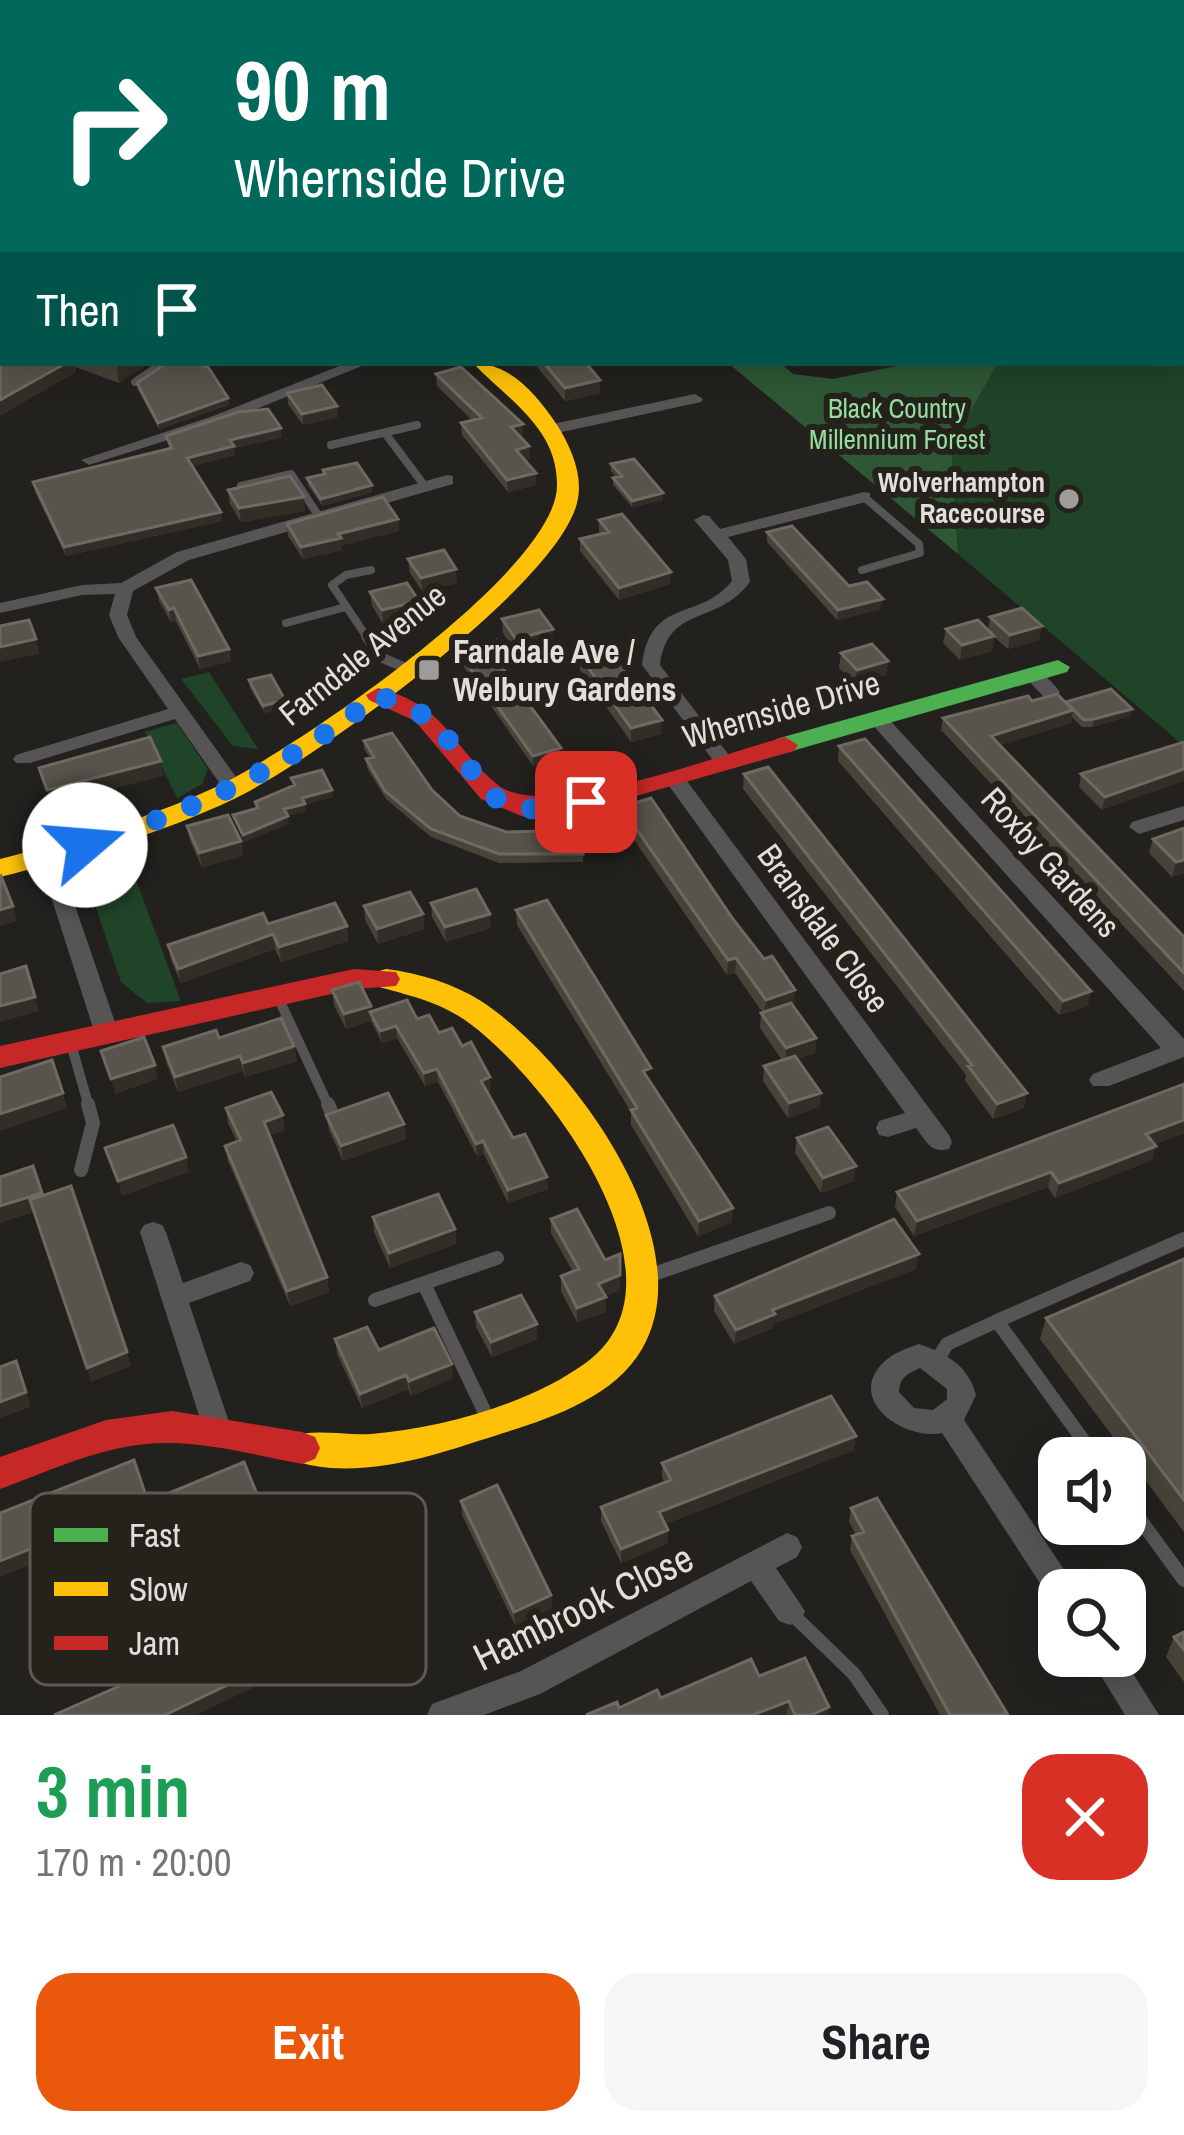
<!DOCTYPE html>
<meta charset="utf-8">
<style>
body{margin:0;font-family:"Archivo Narrow",sans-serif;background:#f6f6f6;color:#202124;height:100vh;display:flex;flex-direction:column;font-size:45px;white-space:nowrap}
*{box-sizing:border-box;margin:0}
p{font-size:39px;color:#757577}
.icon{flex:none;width:66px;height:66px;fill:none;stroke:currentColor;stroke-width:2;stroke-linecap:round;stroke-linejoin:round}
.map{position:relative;height:1715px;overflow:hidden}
.sheet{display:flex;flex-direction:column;background:#fff;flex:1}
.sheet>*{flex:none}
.hud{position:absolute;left:0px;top:0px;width:1185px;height:366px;box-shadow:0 6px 30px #0003;background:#00695c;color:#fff;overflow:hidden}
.buttons{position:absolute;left:1038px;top:1437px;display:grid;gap:24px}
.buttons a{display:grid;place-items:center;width:108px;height:108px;border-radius:24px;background:#fff;box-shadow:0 6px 30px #0003;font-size:60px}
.pin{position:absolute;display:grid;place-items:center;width:102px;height:102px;color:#fff;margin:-51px;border-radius:24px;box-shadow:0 6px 18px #0006}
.me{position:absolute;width:132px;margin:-66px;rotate:72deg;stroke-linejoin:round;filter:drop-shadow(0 0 9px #0008)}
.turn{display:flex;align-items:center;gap:42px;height:252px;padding:0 36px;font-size:54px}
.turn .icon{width:156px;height:156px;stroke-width:2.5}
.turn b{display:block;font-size:84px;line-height:102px}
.then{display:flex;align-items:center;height:114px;padding:0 36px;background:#0003;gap:24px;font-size:45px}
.round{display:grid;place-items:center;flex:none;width:126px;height:126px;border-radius:36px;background:#f6f6f6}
.summary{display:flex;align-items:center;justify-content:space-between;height:204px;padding:0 36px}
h1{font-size:72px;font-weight:700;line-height:90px;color:#1e9e55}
.action{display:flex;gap:24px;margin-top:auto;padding:24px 36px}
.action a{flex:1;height:138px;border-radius:36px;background:#ea580c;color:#fff;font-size:48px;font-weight:700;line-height:138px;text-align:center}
.action a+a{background:#f6f6f6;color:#202124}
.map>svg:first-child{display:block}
.green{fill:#204427}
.forest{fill:#2e5835}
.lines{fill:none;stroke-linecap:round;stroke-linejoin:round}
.stream{stroke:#05596f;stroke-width:4.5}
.lane-far2{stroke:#565454;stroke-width:8}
.lane-far1{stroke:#565454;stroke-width:10}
.lane{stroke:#565454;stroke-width:14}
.street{fill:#565454;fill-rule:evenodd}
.fast{fill:#4caf50;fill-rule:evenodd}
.slow{fill:#ffc107;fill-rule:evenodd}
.jam{fill:#c62828;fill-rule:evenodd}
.wall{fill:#484339}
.shaded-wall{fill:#322e27}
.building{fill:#58534b;stroke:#6e6961;stroke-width:3}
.route{stroke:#1a73e8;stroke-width:21;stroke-dasharray:0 37.8}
.poi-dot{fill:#9e9c99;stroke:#25221c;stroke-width:4.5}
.labels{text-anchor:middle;stroke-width:12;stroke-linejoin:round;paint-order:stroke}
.far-park-label{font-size:27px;fill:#94dd9f;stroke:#25221c}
.far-poi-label{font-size:27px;font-weight:bold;fill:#e1dedb;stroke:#25221c;text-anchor:end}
.poi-label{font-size:33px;font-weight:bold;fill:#e1dedb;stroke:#25221c;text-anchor:start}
.street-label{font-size:33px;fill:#e1dedb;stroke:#25221c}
.near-street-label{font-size:39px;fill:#e1dedb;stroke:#25221c}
.key{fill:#25221c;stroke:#5d5a55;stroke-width:3}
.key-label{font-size:33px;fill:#e1dedb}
</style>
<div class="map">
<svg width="1184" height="1715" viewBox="0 0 1184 1715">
<rect width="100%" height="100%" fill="#23211e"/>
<path class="green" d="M1182 281H1184V746L958 554 951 445 998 363H1182Z
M209 672 258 749 233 746 181 679Z
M177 723 208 769 202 784 177 798 145 732Z
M126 853 181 1001 147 1003 121 982 87 881 96 865Z"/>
<path class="forest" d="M728 363H780L793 374 833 379 911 363H998L951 445 958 554Z"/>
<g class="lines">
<path class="stream" d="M842 0 873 3"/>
<path class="lane-far2" d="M135 382 163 363
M385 433 424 485
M331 445 417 425
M241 486 291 474 320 518
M862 570 920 553 919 544 864 497
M286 623 346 607
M368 639 332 585 346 575 371 570"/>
<path class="lane-far1" d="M366 636 380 657 406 668
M277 995 329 1107
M71 1044 89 1107"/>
<path class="lane" d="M328 1104 331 1111
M81 1170 93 1123 88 1104
M651 1275 829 1213
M424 1284 487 1417
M375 1300 497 1258
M997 1321 1184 1239
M937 1360 947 1344 997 1321 1096 1458
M1125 1499 1184 1580
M792 1614 854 1674 882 1715"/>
<path class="street" d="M347 363H369L225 422 95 463 89 465 81 460 213 416Z
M695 394 703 399 701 402 548 435 540 430 548 425Z
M447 475 453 476V484L189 560 133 591 127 615 136 637 241 784 244 789 241 794H227L175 719 30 763H16L13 759 16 755 168 709 118 637 109 615 115 594 82 595 0 613V603L82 585 121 583 177 552Z
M864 492 870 493V501L728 537 746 559 750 582C716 627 668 604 660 665L735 763 732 767H718L642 665C651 596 697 623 732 581L728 560 694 520 703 515 709 516 720 529Z
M1032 669C1043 672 1053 683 1060 692L1057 696H1043L1023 675 1025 671Z
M877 712 884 714 1184 1039V1057L1109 1086H1093L1089 1080 1093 1074 1161 1048 870 722 867 718 870 714Z
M674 772 681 773 949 1135 952 1142 949 1149C931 1154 926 1141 916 1128L888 1137 879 1135 876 1128 879 1121 905 1113 667 783 664 778Z
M1184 806V820L1139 834 1129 827 1132 822Z
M48 849 58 856 119 1034 115 1040H99L95 1034 38 856Z
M153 1222 162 1225 166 1232 183 1283 241 1262 250 1265 254 1273 250 1281 189 1303 232 1431 228 1440 218 1443 208 1440 204 1431 140 1232 144 1225Z
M919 1344C947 1354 968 1365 976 1395L964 1420 1071 1580 1076 1590H1059V1603L1051 1600 942 1433C902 1441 844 1398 885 1361 893 1353 908 1348 919 1344ZM920 1368 947 1389V1399L933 1410 914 1408 899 1392C900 1377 907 1374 920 1368Z
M787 1533 797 1537 802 1547 797 1557 776 1568 805 1611 801 1621 790 1625 779 1621 751 1581 540 1694 484 1715H427L432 1704 521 1671Z
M1089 1656H1122L1159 1715H1125Z"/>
<path class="fast" d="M826 0H841L824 3Z
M1058 660 1070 667 1067 672 785 753 772 745 776 739Z"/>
<path class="slow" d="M473 363C510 363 537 395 557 425 571 447 584 476 577 503 556 587 314 760 234 799 160 834 80 857 0 877V859C74 840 147 819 216 787 292 751 556 572 557 486 558 428 508 400 473 363Z
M386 969C419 973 452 983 481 1001 570 1059 705 1241 642 1349 610 1404 534 1423 478 1441 421 1460 348 1481 289 1459L284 1448 289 1437C314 1428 345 1436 371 1434 441 1428 530 1404 587 1362 698 1279 546 1079 469 1023 439 1001 410 996 376 986L372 979 376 972Z"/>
<path class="jam" d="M378 688C448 706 450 746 498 785 544 823 727 752 785 737L798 745 794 751 587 810 524 817 481 799 415 721 369 700 366 695Z
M354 969 396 972 400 979 396 986 354 989 0 1068V1046Z
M172 1411 302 1432 315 1437 320 1448 315 1459 302 1464C259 1456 216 1444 172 1443 111 1441 55 1469 0 1489V1457L106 1420Z"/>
</g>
<path class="wall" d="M989 0H1174L1182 3H1007Z
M3 363H148L119 383 75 367 76 372Z
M534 363H586L600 393 565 401Z
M436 374 523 424V436L520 437 530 459 525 460 536 473V485L508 492 462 435 461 423 472 420 437 386Z
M137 383 228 398 229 405 159 429 138 390Z
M287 393 338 417 303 425 288 404Z
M166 436 282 437 234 448 235 455 192 466 221 512 222 521 66 556 35 492 33 482 169 448Z
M611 464 663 493V500L632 507 613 485V478H617L611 471Z
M323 470 372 485V492L322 506 308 485 307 478 323 474Z
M228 490 305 511 241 522 230 504Z
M398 519 399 531 342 545V550L303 559 288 536 287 524Z
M599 520 670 584 619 600 580 551V539L601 534 599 532Z
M767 532 881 609 837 620 767 542Z
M408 559 457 583 422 591 410 573Z
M156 588 229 649 231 661 200 669 176 621 171 622 159 601Z
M370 592 420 615 383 624 372 606Z
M990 617 1042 626 1039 640 1008 649 994 637 992 651 960 660 943 643 946 629 988 630Z
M502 619 553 644 516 653 503 633Z
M458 651 511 668 504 670 562 758 533 766 459 660Z
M841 653 888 661 886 675 855 684 839 668Z
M580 656 661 734 631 742 580 670Z
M249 680 285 700 286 707 265 713 250 688Z
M1032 701 1132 709 1130 716 1092 727H1082L1072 717 1071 723 1000 745 1184 937V991L941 730 943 718Z
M364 741 432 790 460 816 506 832 583 854V862L499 863 431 837 386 799 367 768 366 759 370 758 364 749Z
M839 746 1088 1006 1059 1015 838 761Z
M1115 764 1102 810 1079 787 1081 774Z
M744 774 1024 1108 993 1119 965 1081 966 1075 743 789Z
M621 807 733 919 816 1038 815 1053 797 1059 821 1093 819 1107 788 1118 763 1081 764 1066 782 1060 760 1028 761 1013H763L735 973 727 975 621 821Z
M187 826 241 841 243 856 202 867 190 841Z
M1184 828V873L1172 877 1149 853 1153 839Z
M431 903 491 928 446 942 432 917Z
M364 906 423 914 424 929 378 944 365 920Z
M516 910 651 1082 732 1222 698 1236 631 1125V1112L517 925Z
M268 924 347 926 348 941 281 962 275 949 181 983 171 960 168 945Z
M332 990 371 1006 372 1012 417 1019 462 1046 491 1090 487 1092 513 1138 548 1189 508 1203 484 1154 477 1156 438 1082 425 1086 397 1038 382 1043 371 1021 346 1029 334 1005Z
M219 1038 294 1046 297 1061 245 1077 243 1071 178 1092 166 1062 163 1047Z
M1184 1084V1133L1155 1144 1152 1160 1055 1198 1048 1187 914 1236 895 1207 897 1192Z
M226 1108 285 1130 270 1135 327 1277 329 1292 290 1306 228 1161 225 1146 237 1142 228 1123Z
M326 1115 404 1124 406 1139 343 1161 329 1130Z
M797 1138 854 1181 821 1193 795 1153Z
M373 1217 455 1229 456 1244 390 1268 374 1232Z
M551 1219 620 1290 605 1296 606 1312 577 1322 561 1291V1276L573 1272 551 1233Z
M1184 1259V1532L1040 1339 1046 1318Z
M916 1269 773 1324V1328L734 1344 714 1311 715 1296Z
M475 1312 537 1339 492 1357 476 1327Z
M335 1339 379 1350 453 1378 411 1396 408 1389 362 1408 337 1354Z
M854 1450 665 1524 668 1530 667 1544 621 1563 601 1521V1507L664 1482 662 1477V1463Z
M461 1501 551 1595 552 1608 515 1625 462 1515Z
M851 1508 1008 1715H940L850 1550 852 1536 856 1535 849 1522Z
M315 1627 428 1644 335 1685 318 1641Z
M1184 1632V1682L1166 1657 1174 1637Z
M759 1676 828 1715H586L661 1698Z"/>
<path class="shaded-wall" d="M753 0 752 3H723V2Z
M66 363H74L76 372 0 416V400Z
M122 363H148L119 383 117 367Z
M600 380V393L565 401V388Z
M228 398 229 405 159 429 158 423Z
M337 406 338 417 303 425 302 414Z
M523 424V436L511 439V427Z
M281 428 282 437 234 448 235 455 189 467 187 458 230 440Z
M529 446 530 459 517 462 516 450Z
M536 473V485L508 492 507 480Z
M372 485V492L322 506 321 499Z
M663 493V500L632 507V501Z
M304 497 305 511 241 522 239 508Z
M221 512 222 521 66 556 64 547Z
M398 519 399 531 342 545V550L303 559 301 547 338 534Z
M456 569 457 583 422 591 421 578Z
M671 572 670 584 619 600V588Z
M883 599 881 609 837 620 838 610Z
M419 601 420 615 383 624 382 610Z
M174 608 176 621 171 622 169 610Z
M1042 626 1039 640 1008 649 1010 635Z
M553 629V644L516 653V639Z
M994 636 992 651 960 660 962 645Z
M36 639 39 654 0 662V647Z
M229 649 231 661 200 669 198 656Z
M511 659V668L498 672V662Z
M888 661 886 675 855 684 857 670Z
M285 700 286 707 265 713 263 706Z
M1132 709 1130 716 1092 727 1094 719Z
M1073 710 1071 723 989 749 991 736Z
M662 720 661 734 631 742V728Z
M561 748 562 758 533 766V756Z
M161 761 163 776 51 805 47 790Z
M1184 769V781L1102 810 1105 797Z
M332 790 333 797 305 805 306 812 285 816 284 809 302 798Z
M288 816 289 824 244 842 243 835Z
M241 841 243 856 202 867 199 853Z
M1184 860V873L1172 877 1176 862Z
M13 906 17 921 0 926V910Z
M423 914 424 929 378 944 377 929Z
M490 914 491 928 446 942 445 927Z
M347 926 348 941 281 962 279 947Z
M273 934 275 949 181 983 178 969Z
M736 958 735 973 727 975 728 960Z
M795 990 794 1005 764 1014 766 1000Z
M1091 991 1088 1006 1059 1015 1063 1001Z
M35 997 39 1011 0 1022V1006Z
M371 1006V1021L346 1029 344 1014Z
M396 1026 397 1038 382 1043 380 1031Z
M816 1038 815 1053 785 1063 786 1048Z
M294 1046 297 1061 245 1077 243 1063Z
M240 1056 243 1071 178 1092 175 1077Z
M155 1065 158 1079 115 1094 111 1079Z
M437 1069 438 1082 425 1086 424 1073Z
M490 1077 491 1090 482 1093 481 1081Z
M63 1093 67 1108 0 1131V1114Z
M821 1093 819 1107 788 1118 789 1103Z
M1027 1093 1024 1108 993 1119 997 1104Z
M283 1115 285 1130 267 1136 264 1122Z
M1184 1120V1133L1142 1149 1146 1134Z
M404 1124 406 1139 343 1161 341 1146Z
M483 1141 484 1154 477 1156 476 1144Z
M1156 1146 1152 1160 1055 1198 1059 1183Z
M186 1157 189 1172 122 1196 118 1181Z
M856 1166 854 1181 821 1193 823 1178Z
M1051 1172 1048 1187 914 1236 917 1221Z
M547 1177 548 1189 508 1203V1190Z
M42 1193 46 1208 0 1223V1206Z
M733 1208 732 1222 698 1236 699 1221Z
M455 1229 456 1244 390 1268 389 1253Z
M919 1254 916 1269 773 1324V1328L734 1344 736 1330 772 1310Z
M620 1275V1290L598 1298V1284Z
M327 1277 329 1292 290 1306 287 1291Z
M606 1297V1312L577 1322V1308Z
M537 1324V1339L492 1357 491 1342Z
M127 1352 131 1366 91 1382 87 1368Z
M16 1361 31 1407 0 1418V1402Z
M452 1364 453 1378 411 1396 409 1381Z
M406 1375 408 1389 362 1408 360 1394Z
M856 1436 854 1450 659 1526V1512Z
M148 1502 152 1516 0 1577V1561Z
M261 1504 264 1518 188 1550 184 1536Z
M668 1530 667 1544 621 1563V1549Z
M551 1595 552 1608 515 1625 514 1612Z
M426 1630 428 1644 335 1685 332 1671Z
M283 1658 286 1672 196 1715H165Z
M789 1701 787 1714 784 1715H753Z
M829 1707 828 1715H811Z"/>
<path class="building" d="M1067 0H1174L1184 2V7H1182V3H1077Z
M0 150 3 151V168H0Z
M0 246 3 247V262H0Z
M3 357V363H66L0 400V358Z
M167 363H196L208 367 228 398 158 423 137 383Z
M544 363H586L600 380 565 388Z
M461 367 523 424 511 427 529 446 516 450 536 473 507 480 461 423 482 418 436 374Z
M322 385 337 406 302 414 287 393Z
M268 409 281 428 230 440 234 446 187 458 221 512 64 547 33 482 172 448 166 436 238 412Z
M634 459 663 493 632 501 613 478 622 476 611 464Z
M357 463 372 485 321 499 307 478 325 474 323 470Z
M290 476 304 497 239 508 228 490Z
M383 497 398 519 338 534 341 538 301 547 287 524Z
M622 514 671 572 619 588 580 539 609 532 599 520Z
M792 526 849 586 867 582 883 599 838 610 767 532Z
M444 550 456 569 421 578 408 559Z
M191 580 229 649 198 656 174 608 169 610 156 588Z
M407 583 419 601 382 610 370 592Z
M1022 608 1042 626 1010 635 990 617Z
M539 610 553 629 516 639 502 619Z
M29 620 36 639 0 647V626Z
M978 620 994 636 962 645 946 629Z
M497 640 511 659 498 662 561 748 533 756 458 651Z
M872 644 888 661 857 670 841 653Z
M609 648 662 720 631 728 580 656Z
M271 675 285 700 263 706 249 680Z
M1111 689 1132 709 1094 719 1084 720 1066 702Z
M1057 694 1073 710 991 736 1184 937V973L943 718 1028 696 1032 701Z
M392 733 432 790 460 816 506 832 578 830 583 854H499L431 829 385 791 366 759 374 757 364 741Z
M150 737 161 761 47 790 39 768Z
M865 739 1091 991 1063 1001 839 746Z
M1184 742V769L1105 797 1081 774Z
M768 767 1027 1093 997 1104 968 1066 972 1065 744 774Z
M322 770 332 790 302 798 305 804 284 809 288 816 243 835 233 815 258 808 255 802 295 785 291 778Z
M651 798 733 919 764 959 772 956 795 990 766 1000 736 958 728 960 621 807Z
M228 815 241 841 199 853 187 826Z
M1184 828V860L1176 862 1153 839Z
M1 876 13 906 0 910V877Z
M476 889 490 914 445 927 431 903Z
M410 892 423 914 377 929 364 906Z
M547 900 651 1068 643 1071 733 1208 699 1221 631 1110 637 1108 516 910Z
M335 903 347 926 279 947 273 934 178 969 168 945 263 913 268 924Z
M26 966 35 997 0 1006V974Z
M359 982 371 1006 344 1014 332 990Z
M407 1000 417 1019 429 1015 439 1033 452 1028 462 1046 471 1042 490 1077 481 1081 513 1138 525 1134 547 1177 508 1190 483 1141 476 1144 437 1069 424 1073 396 1026 380 1031 370 1012Z
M791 1003 816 1038 786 1048 761 1013Z
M281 1018 294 1046 243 1063 240 1056 175 1077 163 1047 216 1030 219 1038Z
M144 1037 155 1065 111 1079 101 1051Z
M795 1056 821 1093 789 1103 764 1066Z
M52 1060 63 1093 0 1114V1077Z
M1184 1084V1120L1146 1134 1156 1146 1097 1169 1059 1183 1051 1172 917 1221 897 1192Z
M271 1092 283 1115 264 1122 327 1277 287 1291 225 1146 241 1140 226 1108Z
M388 1093 404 1124 341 1146 326 1115Z
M173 1125 186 1157 118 1181 105 1148Z
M828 1127 856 1166 823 1178 797 1138Z
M33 1166 42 1193 0 1206V1177Z
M71 1186 127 1352 87 1368 30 1200Z
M438 1194 455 1229 389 1253 373 1217Z
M577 1209 605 1260 620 1254V1275L598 1284 606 1297 577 1308 561 1276 579 1269 551 1219Z
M894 1219 919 1254 772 1310 775 1314 736 1330 715 1296Z
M1184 1259V1500L1046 1318Z
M521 1295 537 1324 491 1342 475 1312Z
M367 1327 379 1350 434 1328 452 1364 409 1381 406 1375 360 1394 335 1339Z
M16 1361 26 1392 0 1402V1367Z
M831 1396 856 1436 659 1512 668 1530 621 1549 601 1507 671 1480 662 1463Z
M134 1460 148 1502 0 1561V1513Z
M244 1462 261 1504 184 1536 169 1493Z
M497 1485 551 1595 514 1612 461 1501Z
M877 1498 1008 1715H950L852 1536 864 1532 851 1508Z
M268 1620 283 1658 165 1715H54Z
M1184 1632V1650L1174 1637Z
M805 1658 829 1707 811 1715H795L789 1701 753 1715H586L617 1702 619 1708 657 1690 661 1698 751 1659 759 1676Z"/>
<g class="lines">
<path class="route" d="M85 845C193 811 289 766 378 695 394 702 416 708 429 720 494 780 474 827 586 802"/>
</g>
<g class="poi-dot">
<circle cx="1069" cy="499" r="12"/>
<rect x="417" y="658" width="24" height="24" rx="6"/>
</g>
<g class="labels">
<g class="far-park-label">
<text x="897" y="418">Black Country<tspan x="897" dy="31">Millennium Forest</tspan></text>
</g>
<g class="far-poi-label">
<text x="1045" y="492">Wolverhampton<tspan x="1045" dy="31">Racecourse</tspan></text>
</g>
<g class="poi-label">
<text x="453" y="663">Farndale Ave /<tspan x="453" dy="38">Welbury Gardens</tspan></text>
</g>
<g class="street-label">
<text transform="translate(362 654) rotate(-39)" y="12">Farndale Avenue</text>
<text transform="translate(781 709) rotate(-16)" y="12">Whernside Drive</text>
<text transform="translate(1051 862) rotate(48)" y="12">Roxby Gardens</text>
<text transform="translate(824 928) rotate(54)" y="12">Bransdale Close</text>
</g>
<g class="near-street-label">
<text transform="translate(583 1607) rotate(-26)" y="14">Hambrook Close</text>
</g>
</g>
<rect x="30" y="1493" width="396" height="192" rx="18" class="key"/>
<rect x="54" y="1528" width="54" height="14" fill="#4caf50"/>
<rect x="54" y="1582" width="54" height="14" fill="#ffc107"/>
<rect x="54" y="1636" width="54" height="14" fill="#c62828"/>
<g class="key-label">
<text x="129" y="1547">Fast</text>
<text x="129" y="1601">Slow</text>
<text x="129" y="1655">Jam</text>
</g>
</svg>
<div class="buttons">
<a><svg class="icon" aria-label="sound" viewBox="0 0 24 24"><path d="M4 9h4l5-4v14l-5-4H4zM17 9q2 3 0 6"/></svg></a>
<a><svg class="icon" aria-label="search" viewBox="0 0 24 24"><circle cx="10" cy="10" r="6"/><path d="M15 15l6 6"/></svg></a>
</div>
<div class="pin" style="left:586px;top:802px;background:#d93025"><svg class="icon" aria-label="arrive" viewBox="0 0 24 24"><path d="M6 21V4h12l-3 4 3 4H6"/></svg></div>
<svg class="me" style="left:85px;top:845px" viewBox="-20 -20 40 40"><circle r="19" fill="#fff"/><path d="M0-13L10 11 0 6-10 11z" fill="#1a73e8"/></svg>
<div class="hud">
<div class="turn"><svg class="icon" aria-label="right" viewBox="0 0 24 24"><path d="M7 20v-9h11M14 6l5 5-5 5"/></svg><div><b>90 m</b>Whernside Drive</div></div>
<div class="then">Then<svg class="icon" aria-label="arrive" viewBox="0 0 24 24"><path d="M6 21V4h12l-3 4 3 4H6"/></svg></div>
</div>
</div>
<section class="sheet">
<div class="summary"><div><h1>3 min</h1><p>170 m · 20:00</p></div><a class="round" style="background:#d93025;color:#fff"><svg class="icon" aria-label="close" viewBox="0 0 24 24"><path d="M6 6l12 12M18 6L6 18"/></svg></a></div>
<div class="action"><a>Exit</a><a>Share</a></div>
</section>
